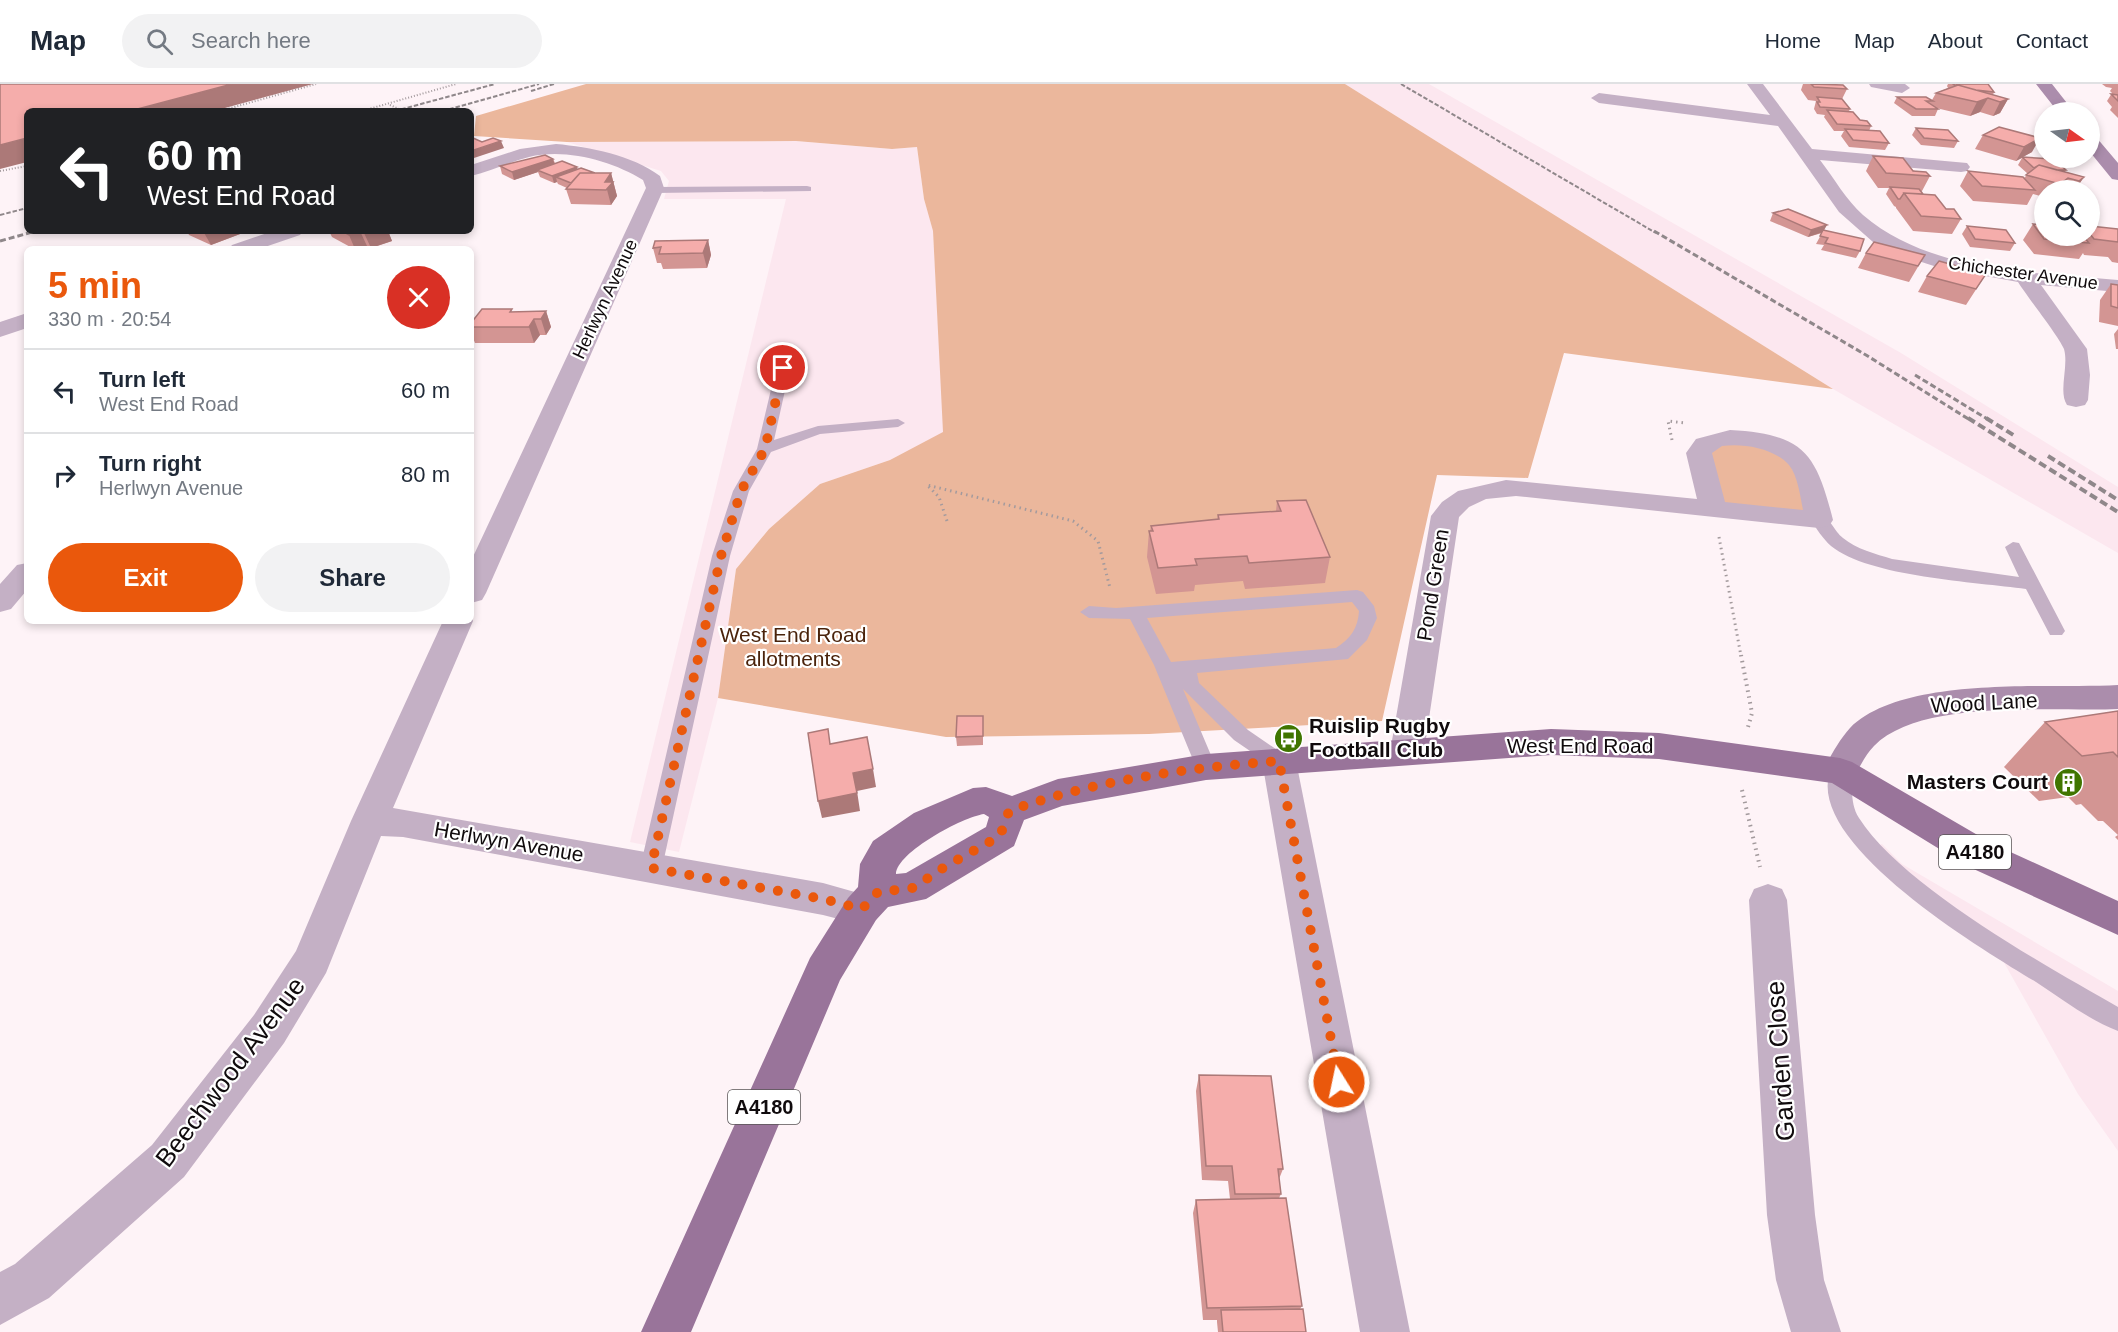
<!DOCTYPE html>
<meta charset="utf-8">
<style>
body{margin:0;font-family:Helvetica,sans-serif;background:#f2f2f3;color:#1f2937;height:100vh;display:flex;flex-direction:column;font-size:22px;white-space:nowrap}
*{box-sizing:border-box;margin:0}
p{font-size:20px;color:#747a83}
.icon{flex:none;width:33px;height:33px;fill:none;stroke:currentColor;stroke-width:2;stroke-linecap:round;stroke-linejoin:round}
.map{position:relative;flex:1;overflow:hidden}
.side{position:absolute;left:24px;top:162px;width:450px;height:378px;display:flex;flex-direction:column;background:#fff;border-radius:9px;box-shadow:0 3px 9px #0003}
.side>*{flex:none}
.guide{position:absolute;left:24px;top:24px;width:450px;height:126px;border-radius:9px;box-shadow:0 3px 9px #0003;background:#202124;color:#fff;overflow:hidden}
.needle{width:39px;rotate:104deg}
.fabs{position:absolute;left:2034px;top:18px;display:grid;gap:12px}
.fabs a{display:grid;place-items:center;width:66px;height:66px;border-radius:50%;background:#fff;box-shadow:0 3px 9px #0003;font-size:30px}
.pin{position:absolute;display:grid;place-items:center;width:51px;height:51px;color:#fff;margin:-26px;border:3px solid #fff;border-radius:50%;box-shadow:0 2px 6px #0007}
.me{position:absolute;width:66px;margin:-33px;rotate:350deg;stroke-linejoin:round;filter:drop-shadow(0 0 4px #0008)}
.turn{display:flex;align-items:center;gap:21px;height:126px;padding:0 24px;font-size:27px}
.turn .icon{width:78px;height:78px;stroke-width:2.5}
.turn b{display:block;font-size:42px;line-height:51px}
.round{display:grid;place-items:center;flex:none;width:63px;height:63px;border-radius:32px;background:#f2f2f3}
.headline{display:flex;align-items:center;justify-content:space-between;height:102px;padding:0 24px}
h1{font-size:36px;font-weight:600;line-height:45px;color:#ea580c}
.primary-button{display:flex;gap:12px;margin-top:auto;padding:12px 24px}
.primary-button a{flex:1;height:69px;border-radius:36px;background:#ea580c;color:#fff;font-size:24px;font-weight:600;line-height:69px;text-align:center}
.primary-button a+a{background:#f2f2f3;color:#1f2937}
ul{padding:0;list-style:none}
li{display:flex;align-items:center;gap:18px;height:84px;padding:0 24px;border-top:2px solid #e0e1e3}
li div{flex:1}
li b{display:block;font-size:22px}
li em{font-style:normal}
header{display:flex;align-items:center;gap:36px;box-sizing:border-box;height:84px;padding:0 30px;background:#fff;border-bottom:2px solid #e0e1e3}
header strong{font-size:28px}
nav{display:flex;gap:33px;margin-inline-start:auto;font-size:21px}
.search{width:420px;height:54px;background:#f2f2f3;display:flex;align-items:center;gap:15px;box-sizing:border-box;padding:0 21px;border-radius:33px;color:#747a83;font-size:22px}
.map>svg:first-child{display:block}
.built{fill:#fce7ef}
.green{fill:#ebb79c}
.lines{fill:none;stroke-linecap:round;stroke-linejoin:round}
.path-far2{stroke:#a39a9d;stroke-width:2;stroke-dasharray:1 2;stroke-linecap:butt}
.path-far1{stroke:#a39a9d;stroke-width:3;stroke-dasharray:1.5 4;stroke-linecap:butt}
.path{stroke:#a39a9d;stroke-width:4;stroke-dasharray:1.5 4.5;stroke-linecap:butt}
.lane{fill:#c4b0c5;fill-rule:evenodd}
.street{fill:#c4b0c5;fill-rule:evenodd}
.secondary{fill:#ab8dac;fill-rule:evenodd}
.primary{fill:#99749a;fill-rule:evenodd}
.rail-far2{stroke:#8f878a;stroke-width:2;stroke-dasharray:4.5 2;stroke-linecap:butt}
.rail-far1{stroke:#8f878a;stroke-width:3;stroke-dasharray:6 3;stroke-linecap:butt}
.rail{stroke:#8f878a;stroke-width:4;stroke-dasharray:8 4;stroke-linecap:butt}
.path-bridge{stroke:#a39a9d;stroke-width:2;stroke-dasharray:1 2;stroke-linecap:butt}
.wall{fill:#d39593}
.shaded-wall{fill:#ac7978}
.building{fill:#f5adab;stroke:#ac7978;stroke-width:1.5}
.route{stroke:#ea580c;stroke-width:10;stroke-dasharray:0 18}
.labels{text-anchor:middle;stroke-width:4.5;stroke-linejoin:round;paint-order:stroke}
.far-street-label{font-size:18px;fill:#100b0d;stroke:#fff}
.shield{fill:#fff;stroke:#585456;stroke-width:1.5}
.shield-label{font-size:20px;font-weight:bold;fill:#100b0d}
.street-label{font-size:21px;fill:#100b0d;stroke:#fff}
.park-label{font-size:21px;fill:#4a230b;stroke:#fff}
.poi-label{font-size:21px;font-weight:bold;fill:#100b0d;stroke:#fff;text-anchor:start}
.near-street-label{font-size:26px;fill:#100b0d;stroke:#fff}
</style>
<header>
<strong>Map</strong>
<div class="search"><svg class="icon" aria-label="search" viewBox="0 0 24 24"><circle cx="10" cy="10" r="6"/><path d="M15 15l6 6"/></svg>Search here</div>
<nav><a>Home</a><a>Map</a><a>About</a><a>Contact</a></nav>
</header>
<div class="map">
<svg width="2118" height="1248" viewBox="0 0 2118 1248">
<rect width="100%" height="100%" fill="#fef3f7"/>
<path class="built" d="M1345 0H1429L1901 269 2118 403V469L1833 305Z
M796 57 892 65 917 63 924 115 933 147 944 348 890 376 820 400 769 445 736 485 718 614 679 768 630 758 786 115H664L669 97 661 87 567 58Z
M1882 760 1902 780 2118 907V1067L2078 1010 1993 859 1871 764Z"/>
<path class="green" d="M586 0H1345L1833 305 1564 269 1528 394 1437 391 1382 637 1149 650 946 653 718 614 736 485 769 445 820 400 890 376 943 348 933 147 924 115 917 63 892 65 796 57 567 58 474 52 476 32Z
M1708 357 1781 363 1819 436 1713 424Z"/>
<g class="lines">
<path class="path-far2" d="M220 27 316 0
M362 27 456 0
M0 87 27 82"/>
<path class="path-far1" d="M1672 356 1668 337 1685 339
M947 437 939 413 927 401 1073 437 1098 457 1110 504
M1719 453 1741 572"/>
<path class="path" d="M1741 571 1752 629 1748 643
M1742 706 1760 783"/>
<path class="lane" d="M807 102 811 103V107L655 109 650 106 655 103Z
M783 280 790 284 774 356 818 342 898 335 905 339 898 343 820 350 771 368 749 407 730 472 662 784 659 790 651 793 643 790 640 784 712 472 733 407 757 365 776 284Z
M1819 431C1831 434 1834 447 1843 454 1856 465 1876 470 1892 475L2019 493 2005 463 2013 458 2019 459 2065 547 2062 551H2050L2026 505C1976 498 1869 493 1831 462 1823 455 1816 444 1811 436Z
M1357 506 1363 508 1374 522 1377 534 1367 556 1348 575 1197 589 1199 599 1248 646 1286 672 1289 677 1286 682 1279 685 1272 682 1234 656 1183 605 1216 683 1213 688 1206 691 1199 688 1196 683 1154 581 1130 535 1089 534 1080 528 1089 522 1116 524ZM1352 518 1359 527C1358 544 1351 554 1336 564L1171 578 1147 534Z
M1840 679 1847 681C1855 696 1848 717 1859 734 1902 802 2046 882 2118 923V947C2089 936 2062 915 2036 898 1987 868 1793 754 1833 681Z"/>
<path class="street" d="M1747 0H1763L1812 65 1967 79 1970 83 1967 87 1961 88 1820 76C1834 94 1846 116 1863 131 1931 189 2034 188 2118 196V208L2041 201 2087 265 2090 291 2088 316 2085 321 2076 323 2067 321C2058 308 2069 282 2064 265 2058 251 2028 214 2018 198L1937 183 1903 172 1873 158 1839 128 1778 42 1599 19 1591 14 1599 9 1770 31Z
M1869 0H1905L1910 4 1902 9 1871 3Z
M556 60C590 63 632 71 660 92L664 104 486 509 482 516 471 519V477L646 104 643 96C612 77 566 64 529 73 510 78 491 87 471 92V81L520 65Z
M273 147H303L300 151 259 165H229L232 161Z
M27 229V244L0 253V238Z
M1730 346C1804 350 1816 369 1833 436L1829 442 1819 444 1516 412 1486 415 1469 423 1459 433 1424 668 1419 677 1407 681 1395 677 1390 668 1431 432 1442 418 1458 407 1506 396 1697 415 1686 369 1696 355ZM1722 362C1743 359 1774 364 1789 381 1798 392 1800 412 1803 426L1725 418 1712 369Z
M27 479V506L11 525 0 528V500L17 481Z
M471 533 473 537 393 724 823 799 876 814 881 825 876 836 862 841 823 831 403 753 381 752 326 889 284 959 184 1093 49 1214 0 1241V1188L15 1180 152 1061 254 931 296 867 351 737 443 537H471Z
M1279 664 1291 668 1296 677 1410 1248H1360L1262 677 1267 668Z
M1768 800 1782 805 1787 816 1815 1131 1824 1196 1841 1248H1791L1776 1196 1767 1131 1749 816 1754 805Z"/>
<path class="secondary" d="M2036 0H2052L2074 28H2058Z
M2090 52 2096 53 2118 79V96L2112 95 2090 68Z
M2118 601V625C2053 628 1921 614 1874 662 1865 671 1859 685 1852 696L1840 700 1828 696 1823 687C1830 673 1839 656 1850 644 1903 591 2047 605 2118 601Z"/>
<path class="primary" d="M1551 645 1659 649 1840 674 1852 678 1993 760 2118 817V851L1967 782 1832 699 1659 675 1551 671 1206 696 1062 722 1024 736 1014 762 926 815 888 823 876 836 840 896 691 1248H641L810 874 848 814 858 803 860 780 873 757 914 729 973 704 986 703 1012 712 1058 695 1206 670ZM984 730 989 733 986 743 906 789 896 790C897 768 963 733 984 730Z"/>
<path class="rail-far2" d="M1401 0 1656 149
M531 7 554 0
M395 27 495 0
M443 27 539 0
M0 131 27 124
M30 149 37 147"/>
<path class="rail-far1" d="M1654 147 1866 271 1970 336
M0 157 36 147
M1915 291 1989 336"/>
<path class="rail" d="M1968 334 2118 428
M1986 334 2015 352
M2048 372 2118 416"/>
<path class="path-bridge" d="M390 21 403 27"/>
</g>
<path class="wall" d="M1803 0H1836L1847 5 1842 15 1850 25 1849 27 1860 36 1871 42 1869 47 1889 59 1885 66 1849 63 1841 52 1844 47H1834L1824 33 1825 31 1817 30 1814 25 1816 17 1808 16 1801 6Z
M1948 0H1988L1994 8 1993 11 2008 15 2000 29 1993 32 1980 28 1970 32 1936 24 1938 25 1935 32H1912L1894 19 1897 13 1932 16 1936 9 1948 4 1947 2Z
M2102 0H2118V34L2110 26 2112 23 2107 17 2112 9 2110 7 2112 4 2106 3Z
M1999 43 2032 68 2022 73 2066 86 2065 88 2084 93 2075 106H2044V113L2033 110 2027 121 1973 117 1960 102 1968 87 2024 94 2028 90 2018 81 2022 74 2016 77 1975 65 1983 51Z
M1916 44 1958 57 1954 64 1921 61 1912 51Z
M1873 72 1930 92 1922 107H1921L1923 110 1961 135 1952 150 1913 147 1896 124V123L1894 122 1886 110 1889 104H1878L1866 87Z
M553 75 555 79 577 83V85L595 89H611L617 112 611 121 571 120 566 105 567 104 558 100 557 98 554 99 540 93 538 88 514 96 502 90 500 82Z
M1773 129 1824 146 1860 167 1856 174 1821 166 1824 161 1816 160 1822 149 1808 153 1770 137Z
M2033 140 2044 152H2090V142L2118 145V179L2112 178 2108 173 2084 171 2083 169 2079 175 2034 170 2023 156Z
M1967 142 2015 159 2010 167 1970 163 1962 150Z
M187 147H248L211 161 189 151Z
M329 147H388L392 157 371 164 367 162 359 165H354L332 153Z
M708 156 711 171 707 184 663 185 661 179H657L653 164Z
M1866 169 1925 171 1909 198 1858 184Z
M1986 190 1966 221 1918 208 1927 192Z
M2111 200 2118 201V242L2099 238 2100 216Z
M546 227 551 243 546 251H540L534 259H475L471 249V239L513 228Z
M2118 245V265H2116L2114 250Z
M1277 417 1330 473 1325 499 1245 505 1243 497 1195 501 1194 507 1156 510 1147 473 1149 447H1150L1151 442 1217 435 1218 431 1276 427Z
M2118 627V756L2115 753 2118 751 2103 737H2098L2081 720 2076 721 2068 713 2039 717 2004 683 2045 638Z
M983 632V661L957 662 956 653Z
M1199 991 1283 1085 1279 1095 1281 1110 1279 1114 1302 1222 1300 1225 1306 1248H1218L1217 1238V1236H1203L1193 1129 1196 1116 1230 1115 1228 1097 1202 1096 1196 1007Z"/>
<path class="shaded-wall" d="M232 0H313L214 27H130Z
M1988 14 1980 28 1970 32 1977 18Z
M2008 15 2000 29 1993 32 2000 18Z
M27 54V78L0 85V61Z
M2040 54 2032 68 2016 77 2024 63Z
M501 57 504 64 471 75V67Z
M553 75 555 82 537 86 538 88 514 96 512 88Z
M577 83 579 90 556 93 557 98 554 99 552 92Z
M611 89 617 112 611 121 605 98Z
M2084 93 2075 106H2073L2079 97Z
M2068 94 2061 106H2057L2060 100Z
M1827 141 1823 148 1808 153 1811 146Z
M203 147H248L211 161Z
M360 147 367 162 359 165H355L349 151Z
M370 147H388L392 157 371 164 364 149Z
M708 156 711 171 707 184 703 169Z
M546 227 551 243 546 251 541 235Z
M534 235 540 251 534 259 529 243Z
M873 685 876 703 857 707 860 727 822 734 818 717 853 689Z"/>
<path class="building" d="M0 0H232L130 27H27V54L0 61Z
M1811 0 1843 1 1847 5 1814 3Z
M1953 0H1988L1994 8 1976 6 1958 1 1955 2Z
M1958 1 2008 15 2000 18 1988 14 1977 18 1936 9Z
M2111 10 2118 11V17Z
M1817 13 1842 15 1850 25 1820 23 1817 18H1820Z
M1897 13H1926L1933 17H1926L1938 25H1916Z
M1827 26 1853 28 1860 36 1867 37 1871 42 1837 40Z
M1999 43 2040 54 2024 63 1983 51Z
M1916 44 1948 46 1958 57 1924 54Z
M1845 45 1880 47 1889 59 1853 56Z
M473 54 482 58 493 54 501 57 471 67V55Z
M545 71 553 75 512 88 500 82Z
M1873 72 1903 74 1913 87 1926 88 1930 92 1886 89Z
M2022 73 2053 75 2066 86H2057L2039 81 2034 84Z
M562 77 577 83 552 92 537 86Z
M2039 81 2084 93 2079 97 2068 94 2060 100 2026 91Z
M581 84 595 89H580L571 99 556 93Z
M1968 87 2023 93 2035 106 1982 102Z
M580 89H611L605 98H613L606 106 566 105Z
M1890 103 1919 105 1923 110 1904 109 1900 115H1898Z
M1904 109 1935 111 1946 125H1954L1961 135 1921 132Z
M1788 125 1827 141 1811 146 1773 129Z
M2033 140 2044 141V152H2083L2089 159 2044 155Z
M1967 142 2006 146 2015 159 1975 155Z
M2090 142 2118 145V158L2094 155 2090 150Z
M1823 146 1864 155 1860 167 1825 159 1828 154 1820 152Z
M342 147H360L349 151Z
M708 156 703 169 659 170 661 163 653 164 655 157Z
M1874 158 1925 171 1918 182 1866 169Z
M1939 177 1986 190 1976 205 1927 192Z
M2111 200 2118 201V224L2111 222Z
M482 225H512L510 228 546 227 541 235H534L529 243H471V239Z
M1306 416 1330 473 1249 479 1247 472 1195 475 1197 481 1158 484 1149 447H1153L1151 442 1219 435 1218 431 1281 427 1277 417Z
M2118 627V673L2113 668 2082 672 2045 638Z
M957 632H983V652L956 653Z
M828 645 830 660 867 653 873 685 853 689 857 709 818 717 808 649Z
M1199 991 1271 992 1283 1085H1278L1281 1110H1235L1232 1082H1206Z
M1286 1114 1302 1222 1207 1224 1196 1116Z
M1303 1225 1306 1248H1223L1221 1226Z"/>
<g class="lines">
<path class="route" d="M783 284 765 365 741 407 721 472 651 784 823 815 862 825 878 808 913 804 943 784 1000 752 1009 727C1096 696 1187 684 1279 677L1339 998"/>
</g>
<defs>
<symbol id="bus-disc" viewBox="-11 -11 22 22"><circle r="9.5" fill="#407500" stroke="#fff"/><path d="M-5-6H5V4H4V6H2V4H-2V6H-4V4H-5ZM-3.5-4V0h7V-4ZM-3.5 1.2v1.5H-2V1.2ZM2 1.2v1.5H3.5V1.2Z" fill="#fff"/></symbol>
<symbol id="building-disc" viewBox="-11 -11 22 22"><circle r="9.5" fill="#407500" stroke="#fff"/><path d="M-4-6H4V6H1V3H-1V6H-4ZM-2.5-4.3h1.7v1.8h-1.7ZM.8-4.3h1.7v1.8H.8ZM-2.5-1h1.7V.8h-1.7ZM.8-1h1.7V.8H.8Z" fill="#fff"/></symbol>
</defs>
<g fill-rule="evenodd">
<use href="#bus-disc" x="1272" y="638" width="33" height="33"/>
<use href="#building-disc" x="2052" y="682" width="33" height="33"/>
</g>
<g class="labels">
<g class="far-street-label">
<text transform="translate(2023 189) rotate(8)" y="6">Chichester Avenue</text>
<text transform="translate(605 215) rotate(-65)" y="6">Herlwyn Avenue</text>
</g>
<g class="shield">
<rect x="1939" y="751" width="72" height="34" rx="4.5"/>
<rect x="728" y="1006" width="72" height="34" rx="4.5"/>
</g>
<g class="shield-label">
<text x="1975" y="775">A4180</text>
<text x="764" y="1030">A4180</text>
</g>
<g class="street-label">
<text transform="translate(1433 501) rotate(-81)" y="7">Pond Green</text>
<text transform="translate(1984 619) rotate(-3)" y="7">Wood Lane</text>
<text x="1580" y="669">West End Road</text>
<text transform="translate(509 758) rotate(10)" y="7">Herlwyn Avenue</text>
</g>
<g class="park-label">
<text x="793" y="558">West End Road<tspan x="793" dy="24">allotments</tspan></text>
</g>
<g class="poi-label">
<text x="1309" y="649">Ruislip Rugby<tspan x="1309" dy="24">Football Club</tspan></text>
<text x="2048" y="705" text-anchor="end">Masters Court</text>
</g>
<g class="near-street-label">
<text transform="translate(1780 977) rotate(-94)" y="9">Garden Close</text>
<text transform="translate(230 988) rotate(-53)" y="9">Beechwood Avenue</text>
</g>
</g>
</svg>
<div class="fabs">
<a><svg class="needle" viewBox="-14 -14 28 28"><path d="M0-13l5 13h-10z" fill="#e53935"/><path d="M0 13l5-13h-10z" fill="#747a83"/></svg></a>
<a><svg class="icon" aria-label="search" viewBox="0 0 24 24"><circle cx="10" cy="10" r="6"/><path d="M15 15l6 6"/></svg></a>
</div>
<div class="pin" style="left:783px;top:284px;background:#d93025"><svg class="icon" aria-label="arrive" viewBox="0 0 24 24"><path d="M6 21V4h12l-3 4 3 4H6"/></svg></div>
<svg class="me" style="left:1339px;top:998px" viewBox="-20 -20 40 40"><circle r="17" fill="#ea580c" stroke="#fff" stroke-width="3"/><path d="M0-11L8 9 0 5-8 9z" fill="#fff"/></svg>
<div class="guide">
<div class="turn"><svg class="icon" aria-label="left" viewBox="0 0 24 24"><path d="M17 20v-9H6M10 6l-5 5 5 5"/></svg><div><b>60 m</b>West End Road</div></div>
</div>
<section class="side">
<div class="headline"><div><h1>5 min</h1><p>330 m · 20:54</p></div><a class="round" style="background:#d93025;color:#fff"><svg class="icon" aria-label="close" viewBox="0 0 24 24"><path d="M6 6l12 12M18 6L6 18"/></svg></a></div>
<ul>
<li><svg class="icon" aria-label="left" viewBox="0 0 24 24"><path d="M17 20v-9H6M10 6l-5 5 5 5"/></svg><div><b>Turn left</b><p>West End Road</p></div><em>60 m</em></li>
<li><svg class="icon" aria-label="right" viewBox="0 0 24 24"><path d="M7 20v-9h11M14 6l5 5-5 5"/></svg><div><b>Turn right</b><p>Herlwyn Avenue</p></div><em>80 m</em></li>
</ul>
<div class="primary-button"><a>Exit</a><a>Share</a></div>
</section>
</div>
